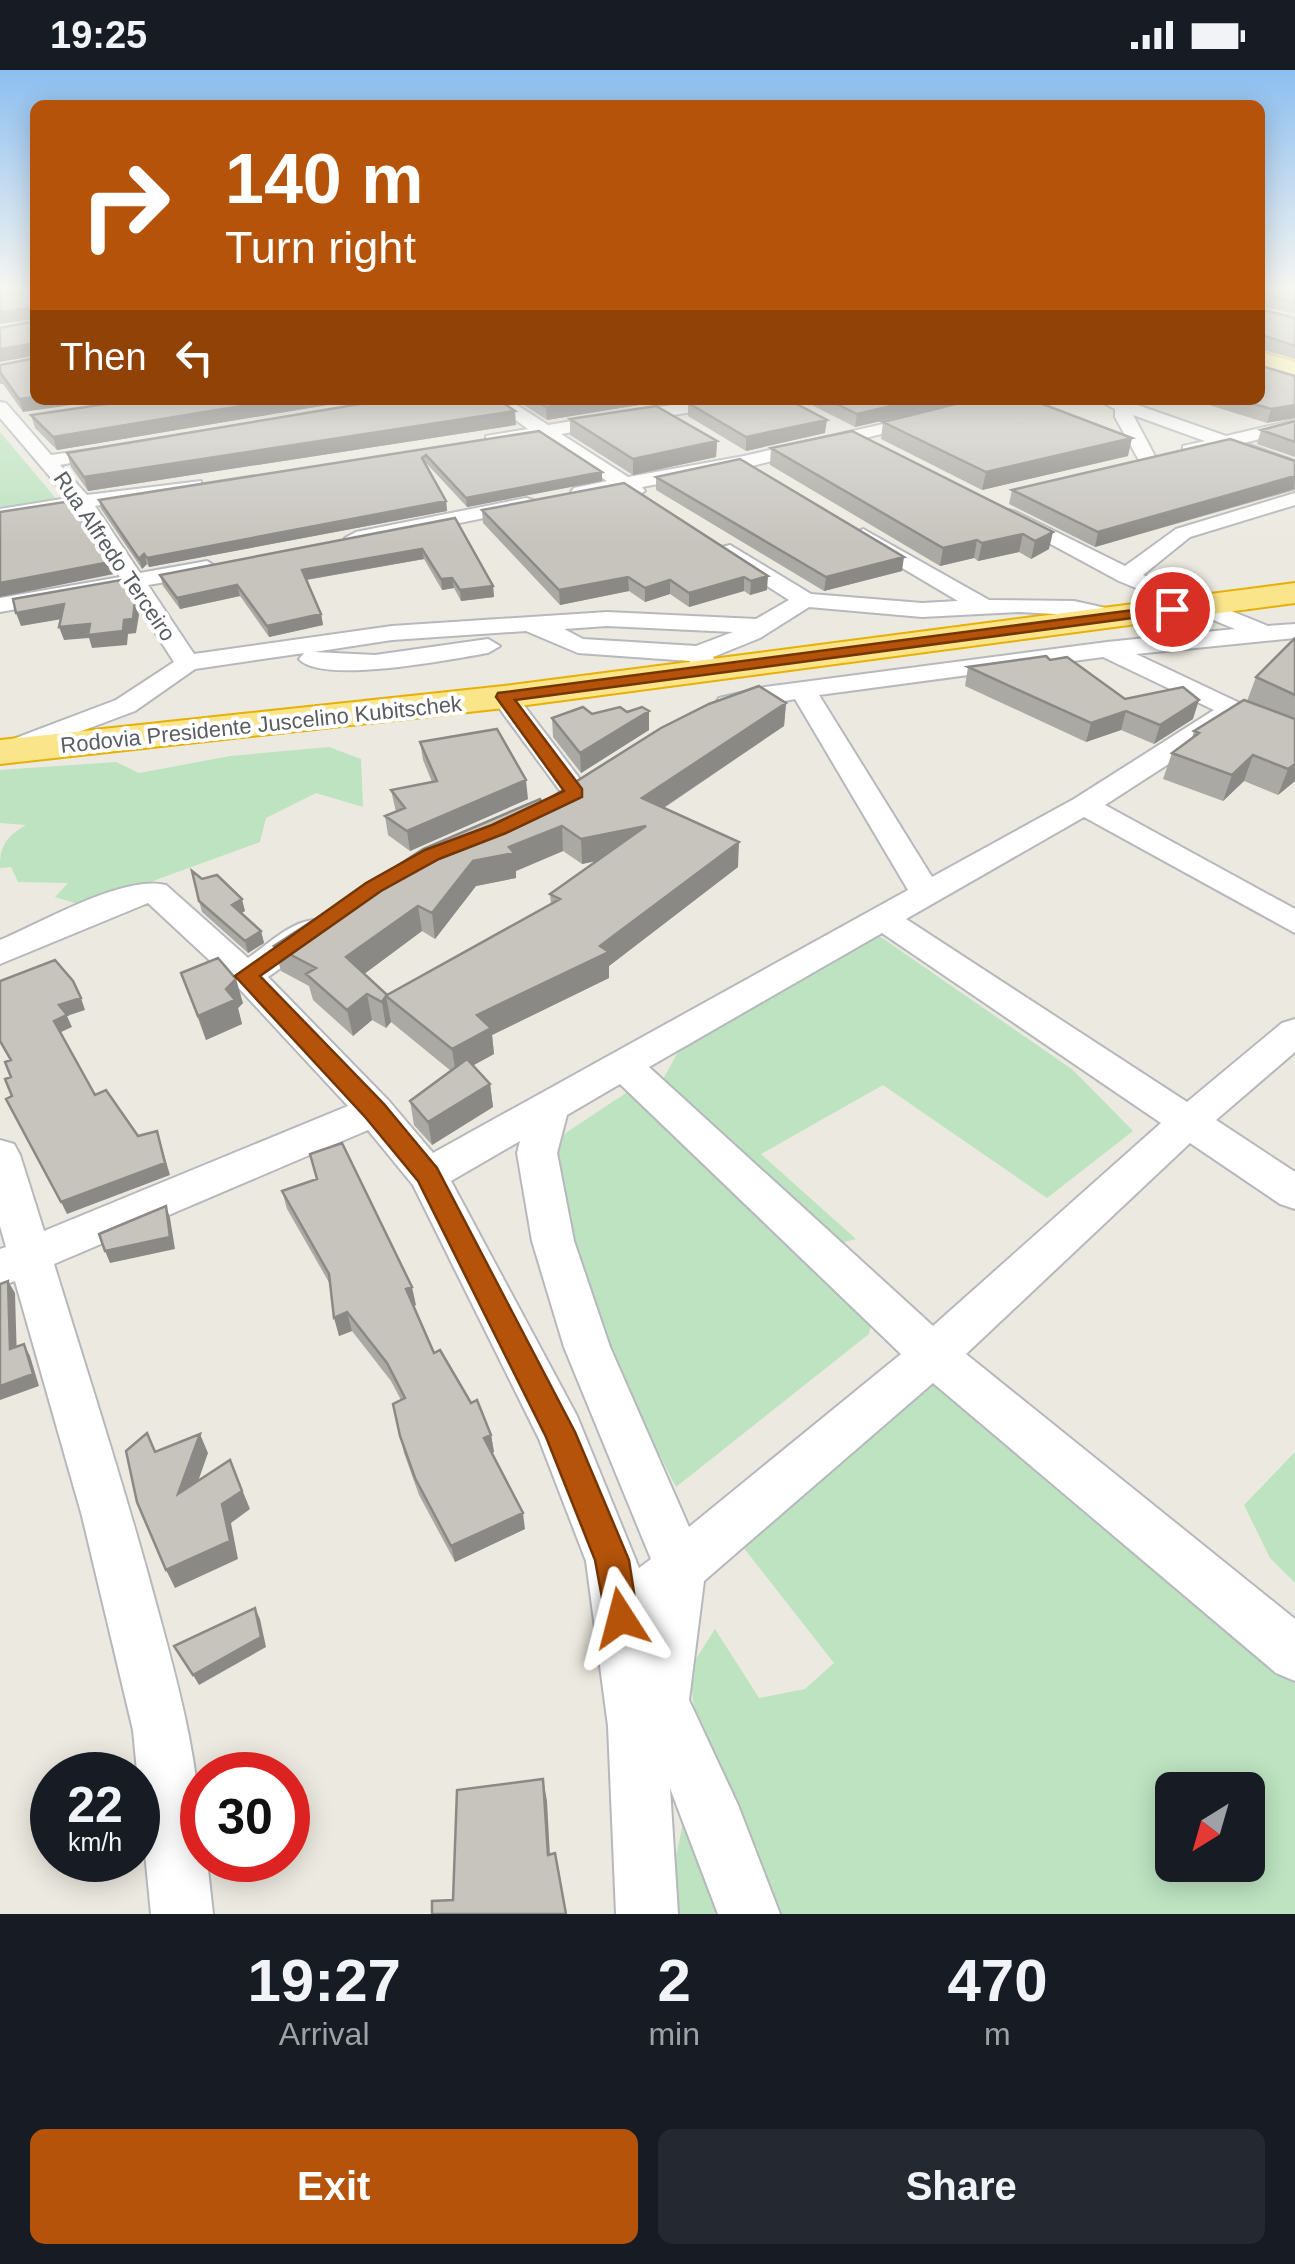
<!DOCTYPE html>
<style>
body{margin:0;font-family:Arial,sans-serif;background:#242831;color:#f1f3f6;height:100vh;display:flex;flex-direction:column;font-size:38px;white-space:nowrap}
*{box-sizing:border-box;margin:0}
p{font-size:32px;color:#9ea1a6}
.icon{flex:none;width:55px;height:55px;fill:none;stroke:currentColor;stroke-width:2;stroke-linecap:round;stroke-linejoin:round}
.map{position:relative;height:1844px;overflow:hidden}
.side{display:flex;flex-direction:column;background:#171b24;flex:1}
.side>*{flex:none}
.banner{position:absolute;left:30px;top:30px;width:1235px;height:305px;border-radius:15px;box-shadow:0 5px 25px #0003;background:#b45309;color:#fff;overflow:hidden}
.needle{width:65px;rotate:217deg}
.fabs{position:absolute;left:1155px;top:1702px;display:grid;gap:20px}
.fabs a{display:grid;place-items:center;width:110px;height:110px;border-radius:15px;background:#171b24;box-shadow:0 5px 25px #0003;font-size:50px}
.speed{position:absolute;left:30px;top:1682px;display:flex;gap:20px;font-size:50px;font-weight:700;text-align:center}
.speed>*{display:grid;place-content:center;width:130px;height:130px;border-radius:50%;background:#171b24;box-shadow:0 5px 25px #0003;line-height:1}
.speed small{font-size:25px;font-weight:400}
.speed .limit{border:15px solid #d22;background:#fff;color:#111}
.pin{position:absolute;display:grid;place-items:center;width:85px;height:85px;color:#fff;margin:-42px;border:5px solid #fff;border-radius:50%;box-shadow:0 2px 10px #0007}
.me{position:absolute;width:110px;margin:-55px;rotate:351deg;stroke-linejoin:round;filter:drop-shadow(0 0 8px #0008)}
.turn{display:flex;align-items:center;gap:35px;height:210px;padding:0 30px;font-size:45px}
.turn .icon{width:130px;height:130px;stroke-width:2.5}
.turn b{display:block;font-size:70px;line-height:85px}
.then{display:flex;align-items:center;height:95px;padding:0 30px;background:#0003;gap:20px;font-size:38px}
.eta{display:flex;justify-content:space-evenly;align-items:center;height:170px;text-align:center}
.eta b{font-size:60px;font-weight:600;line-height:70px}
.primary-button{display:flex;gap:20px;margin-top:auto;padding:20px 30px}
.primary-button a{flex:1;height:115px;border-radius:15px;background:#b45309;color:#fff;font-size:40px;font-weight:600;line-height:115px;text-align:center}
.primary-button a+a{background:#242831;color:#f1f3f6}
.status{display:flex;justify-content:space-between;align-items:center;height:70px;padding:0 50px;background:#171b24;direction:ltr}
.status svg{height:28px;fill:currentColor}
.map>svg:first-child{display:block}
.green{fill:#bde3c0;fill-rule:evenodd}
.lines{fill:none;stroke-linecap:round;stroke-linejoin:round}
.minor-casing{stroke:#b6b8bd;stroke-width:4}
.major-casing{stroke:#edce58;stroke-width:4}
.highway-casing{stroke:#e6b006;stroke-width:4}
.minor{fill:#fff;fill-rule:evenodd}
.major{fill:#fdf5a5;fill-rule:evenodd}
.highway{fill:#fae58a;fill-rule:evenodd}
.wall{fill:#aba9a3;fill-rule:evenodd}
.shaded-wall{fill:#8b8985}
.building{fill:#c7c4be;stroke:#8b8985;stroke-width:2.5;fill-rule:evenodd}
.route{fill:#b45309;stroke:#753606;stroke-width:2.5}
.labels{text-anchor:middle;stroke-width:8;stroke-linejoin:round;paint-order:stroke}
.far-street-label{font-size:22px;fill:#595c61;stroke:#fff}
</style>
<div class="status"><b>19:25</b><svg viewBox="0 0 49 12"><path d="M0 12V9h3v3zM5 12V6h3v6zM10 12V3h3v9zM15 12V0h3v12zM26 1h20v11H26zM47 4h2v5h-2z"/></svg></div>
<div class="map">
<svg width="1295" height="1844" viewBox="0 0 1295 1844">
<rect width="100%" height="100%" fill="#eceae0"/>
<path class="green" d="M0 362 58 431 0 441Z
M329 677 361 689 363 737 316 723 266 748 260 772 84 836 55 827 68 813 18 812 11 797 0 798C0 775 6 767 26 755L0 753V700L116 692 139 703 230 686Z
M875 863 1073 1000 1133 1061 1047 1128 883 1015 761 1084 856 1169 838 1174 658 1018 692 957Z
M629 1021 874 1238 869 1264 676 1417 572 1215 552 1072Z
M932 1298 1295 1613V1844H772L701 1688 689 1600 715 1559 759 1628 805 1619 834 1593 732 1463ZM1172 1720H1248V1795H1172Z
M1295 1382V1513L1270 1488 1244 1435Z
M685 1743 724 1844H664Z"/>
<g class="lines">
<defs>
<path id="minor" d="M1295 234V242L1260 248V240Z
M488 330H509L548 355 702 330H742L733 335 561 364 628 407 744 386 988 330H1019L744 398 642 417 645 421 635 427 621 421 581 428 571 422 574 418 607 411 541 367 486 374V366L528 359Z
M1098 330H1123L1226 366 1295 350V360L1244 373 1295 391V403L1223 378 1183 384V376L1205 371 1133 345 1157 390 1148 396 1141 394 1115 347V339Z
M0 332 6 333 51 385 119 376V384L60 395 87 425 201 411V419L194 421 95 436 140 503 207 491 218 498 207 505 148 515 194 584 392 556 607 542 756 549 789 530 722 487 719 482 722 477 730 475 811 524 922 533 958 531 855 470 852 465 863 459 989 530 1074 531 1124 542 1128 547 1116 554 1074 545 1019 542 922 547 809 537 760 568 713 587 720 599 707 607 698 604 690 591 578 583 526 561 392 570 314 582 375 585 488 569 500 576 488 583C452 589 322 615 299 589L304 583 195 599 135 641 7 689 0 688V674L116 630 174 592 127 519 0 542V528L120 507 76 439 0 451V439L68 428 0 348ZM607 556 733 562 696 576 583 569 564 559Z
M1295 423V435L1190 467 1143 505 1268 556 1295 554V568L1136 584 1295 659V677L1235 651 1105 735 1295 839V863L1084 747 906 849 1187 1032 1282 953 1295 949V982L1216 1050 1295 1102V1139L1280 1134 1190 1073 966 1284 1295 1549V1611L1276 1603 933 1313 704 1511 689 1630 738 1735 780 1844H718L670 1718 678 1844H616L608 1656 586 1491 539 1369 413 1115 368 1060 54 1194C89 1308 126 1421 157 1537 180 1621 202 1702 202 1790H207L213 1844H151L133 1660 82 1446 15 1211 0 1216V1179L6 1177 0 1156V1070L14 1074 20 1085 44 1161 348 1036 234 913 148 833 0 894V870C41 853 124 804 166 815L248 888C270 873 299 843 327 851L332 858 327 865 268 907 389 1031 433 1083 908 820 795 629 728 642 719 640 715 634 719 628 765 617 1107 572 1235 559 1119 511 999 446 1009 440 1016 442 1125 496 1176 459ZM1103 587 1214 640 1074 729 932 807 819 625ZM882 863 1161 1053 933 1256 649 997ZM620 1014 901 1284 689 1457 610 1277 574 1171 557 1083 567 1045ZM520 1071 517 1083 532 1171 564 1277 651 1489 639 1498 577 1346 451 1111Z
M526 428 533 430V438L356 474 345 468 356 462Z
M504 619 513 621 586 717 591 723 586 729H566L491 627Z"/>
<path id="major" d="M1260 282 1295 292V305L1260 295Z"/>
<path id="highway" d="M1295 513V533L504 638 0 694V670L504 616Z"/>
</defs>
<use href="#minor" class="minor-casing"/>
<use href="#major" class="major-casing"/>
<use href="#highway" class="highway-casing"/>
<use href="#minor" class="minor"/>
<use href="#major" class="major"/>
<use href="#highway" class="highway"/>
</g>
<path class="wall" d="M1260 216H1295V244L1260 236V239L1295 248V289L1260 279 1261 296 1295 306 1267 353 1193 330H1260Z
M35 251V330L23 342 3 314H0V295L35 288Z
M133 330H357L57 380 35 358 31 345Z
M516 330H653L645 334 547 350Z
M802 330H971L855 357Z
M688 333 825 363 746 381 688 346Z
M570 349 717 371 716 387 633 405 570 365Z
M1295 351V387L1257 374 1261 360Z
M883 352 1128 386 982 420 881 369Z
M516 355 88 421 71 397 67 383Z
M539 361 602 411 467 437 427 394 426 395 446 431 447 441 149 497 147 494 142 499 101 439 99 430Z
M852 361 1049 479 1031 489 1019 482 978 491 974 488 940 496 770 395 771 378Z
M1295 391V420L1095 477 1009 434 1012 420Z
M656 407 902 501 824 521 656 420Z
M624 413 767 520 750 525 744 521 689 537 670 524 645 532 629 521 560 535 483 453 482 440Z
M455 448 493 516 494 527 461 531 454 518 442 520 424 489 307 510 321 544 323 555 269 567 240 526 180 539 163 516 160 505Z
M1295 568V711L1278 725 1244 711 1223 731 1163 709 1172 683 1192 668 1194 661 1247 631 1256 607Z
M1050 590 1125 629 1193 649 1154 674 1121 660 1086 672 965 616 968 597Z
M786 633 784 656 664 738 738 797 609 896V908L492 965 494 984 473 995 490 1014 493 1037 432 1075 414 1055 410 1031 451 1001 391 952 386 958 372 950 353 966 313 930 309 916 281 901 274 876 542 733ZM563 781 582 794 597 791 550 824 551 834 387 925 364 904 422 861 435 869 476 816 516 808V801Z
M592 644 649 660 581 703 553 667 552 648Z
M420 672 528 729 410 781 388 765 385 746 396 742 391 720 432 712 423 690Z
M202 809 245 841 241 843 261 861 264 873 248 883 202 842 199 831Z
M181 903 243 933 238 938 242 954 206 970Z
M282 1121 416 1235 414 1236 434 1283 471 1333 491 1365 494 1382 492 1383 525 1459 455 1492 419 1425 404 1383 393 1334 401 1330 391 1311 352 1261 339 1266 331 1216 287 1139Z"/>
<path class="shaded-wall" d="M31 238 35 249 0 254V242Z
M31 274 34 286 0 292V279Z
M35 327V330H106L23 342 19 329Z
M277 330H357L57 380 53 367Z
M590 330H653L645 334 547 350 546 337Z
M917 330H972L855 357 857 344Z
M1295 335V348L1267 353 1271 339Z
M515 341 516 355 88 421 84 407Z
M827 350 825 363 746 381V367Z
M1132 368 1128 386 982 420 986 402Z
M717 371 716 387 633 405V389Z
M602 402V411L467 437 466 428Z
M1295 406 1294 419 1095 477 1098 462Z
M446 431 447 441 149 497 147 488Z
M1053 462 1049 479 1031 489 1035 471Z
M1023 464 1019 482 978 491 982 473Z
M977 470 974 488 940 496 943 478Z
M422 479 424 489 304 510 302 500Z
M144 484 147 494 142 499 139 489Z
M904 487 902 501 824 521 826 507Z
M110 492 114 504 0 527V513Z
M768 506 767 520 750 525 751 511Z
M628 507 629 521 560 535 559 520Z
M744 507V521L689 537V523Z
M452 508 454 518 442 520 441 509Z
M670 510V524L645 532V518Z
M237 515 240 526 180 539 177 528Z
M493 516 494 527 461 531 460 520Z
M135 531 139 545 136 563 128 564 127 575 92 578 89 568 64 570 59 557 124 550Z
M64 534 68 548 21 556 16 543Z
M321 544 323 555 269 567 267 556Z
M1199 630 1193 649 1154 674 1160 655Z
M786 633 784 656 642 752V728Z
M649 641V660L581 703 580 683Z
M1126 641 1121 660 1086 672 1091 653Z
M1253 685 1244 711 1223 731 1232 705Z
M1295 694V711L1278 725 1288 699Z
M526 710 528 729 410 781 407 761Z
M562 756 563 781 516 801V808L476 816 435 869 432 843 473 791Z
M646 756V780L582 794 581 769Z
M739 772 738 797 609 896V908L492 965 494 984 456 1005 452 979 477 945 600 876Z
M242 829 245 841 235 847 232 835Z
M418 836 422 861 352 913 346 887Z
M261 861 264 873 248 883 245 871Z
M236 909 243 933 238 938 242 954 206 970 198 946Z
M367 924 372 950 353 966 347 940Z
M386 926 391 952 386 958 382 932Z
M81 928 85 940 67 946 72 957 59 963 54 951 59 935Z
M490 1014 493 1037 432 1075 428 1052Z
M157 1061 170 1105 67 1144 61 1132Z
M166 1136 170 1148 175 1179 110 1193 105 1181Z
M8 1211 15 1223 17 1291 10 1279Z
M412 1217 416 1235 410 1237 406 1219Z
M347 1242 352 1261 339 1266 334 1248Z
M24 1274 30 1286 39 1316 0 1330V1316Z
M200 1364 208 1383 187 1443 178 1424Z
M491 1365 494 1382 487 1386 484 1368Z
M230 1390 250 1439 231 1453 238 1489 175 1518 166 1500 222 1434Z
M523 1443 525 1459 455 1492 451 1476Z
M255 1538 260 1549 266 1577 199 1615 193 1605Z
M543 1709 547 1731 551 1805 548 1785Z"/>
<path class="building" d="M23 216H35V250L31 238 0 242V218Z
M1260 216H1295V232L1264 224 1260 227Z
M1260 234V239L1295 248V276L1265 266 1260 270Z
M35 251V287L31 274 0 279V258Z
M1260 276 1261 296 1295 306V335L1271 339 1240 330H1260Z
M35 288V327L19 329 0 302V295Z
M133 330H277L53 367 31 345Z
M384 330H499L515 341 84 407 67 383Z
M535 330H590L546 337Z
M706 330H789L827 350 746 367 688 333Z
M829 330H917L857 344Z
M972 330H1032L1132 368 986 402 883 352Z
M656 336 717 371 633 389 570 349Z
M1295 351V372L1261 360Z
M539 361 602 402 466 428 426 385 422 388 446 431 147 488 144 484 139 489 99 430Z
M852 361 1053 462 1035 471 1023 464 982 473 977 470 943 478 771 378Z
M1230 369 1295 391V406L1098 462 1012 420Z
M740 389 904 487 826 507 656 407Z
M624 413 768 506 751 511 744 507 689 523 670 510 645 518 628 507 559 520 482 440Z
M71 431 110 492 0 513V442Z
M455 448 493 516 460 520 452 508 441 509 422 479 302 500 321 544 267 556 237 515 177 528 160 505Z
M121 510 135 531 133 549 124 550 123 561 88 565 90 554 59 557 64 534 16 543 13 529Z
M1295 568V625L1256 607Z
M1046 586 1050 590 1067 587 1125 629 1183 617 1199 630 1160 655 1126 641 1091 653 968 597Z
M759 616 786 633 642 728 739 772 600 876 609 882 477 945 491 958 452 979 386 926 382 932 367 924 347 940 306 904 316 898 274 876 423 779 540 729 542 733 661 658 709 634ZM562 756 581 769 646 756 550 824 560 829 387 925 346 887 418 836 432 843 473 791 514 783 509 777Z
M1244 630 1295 649V694L1288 699 1253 685 1232 705 1172 683 1199 663 1194 661Z
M583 637 592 644 620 637 627 642 642 637 649 641 580 683 552 648Z
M497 659 526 710 407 761 385 746 405 738 391 720 437 711 420 672Z
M192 801 202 809 217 805 242 829 232 835 261 861 245 871 199 831Z
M218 888 236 909 226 919 235 930 198 946 181 903Z
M55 890 73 911 81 928 59 935 67 945 54 951 95 1025 106 1020 138 1066 157 1061 165 1093 61 1132 6 1029 12 1026 5 1009 11 1007 5 992 11 990 0 971V911Z
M467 989 490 1014 428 1052 410 1031Z
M342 1073 412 1217 406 1219 434 1283 440 1280 471 1333 477 1330 491 1365 484 1368 523 1443 451 1476 415 1408 400 1366 393 1334 405 1328 387 1293 347 1242 334 1248 329 1204 282 1121 317 1109 310 1084Z
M166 1136 170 1167 105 1181 99 1164Z
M8 1211 10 1279 24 1274 33 1304 0 1316V1214Z
M147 1363 155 1382 200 1364 178 1424 230 1390 242 1421 222 1434 230 1471 166 1500 137 1432 126 1381Z
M255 1538 261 1567 193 1605 174 1576Z
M543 1709 548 1785 555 1783 566 1844H432V1831L453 1830 457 1720Z"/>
<linearGradient id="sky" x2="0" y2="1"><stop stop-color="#8bbef0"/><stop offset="0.46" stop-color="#f6f6f1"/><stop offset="1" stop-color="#f6f6f1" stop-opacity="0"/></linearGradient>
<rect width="1295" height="474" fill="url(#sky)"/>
<path class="route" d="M1172 535 1179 539 1177 542 515 630 582 719V727L506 763 439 789 381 821 260 906 384 1034 437 1098 575 1362 629 1490 638 1548 633 1560 621 1565 608 1560 595 1490 546 1367 418 1111 366 1048 235 906 366 813 425 780 492 755 564 721 496 627 498 623Z"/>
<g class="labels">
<g class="far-street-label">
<text transform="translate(115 486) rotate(56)" y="8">Rua Alfredo Terceiro</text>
<text transform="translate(261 654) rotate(-6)" y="8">Rodovia Presidente Juscelino Kubitschek</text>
</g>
</g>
</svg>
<div class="fabs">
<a><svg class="needle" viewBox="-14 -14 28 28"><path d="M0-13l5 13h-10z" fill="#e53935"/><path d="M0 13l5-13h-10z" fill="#9ea1a6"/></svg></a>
</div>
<div class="speed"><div>22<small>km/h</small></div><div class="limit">30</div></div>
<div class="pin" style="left:1172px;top:539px;background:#d93025"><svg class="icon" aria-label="arrive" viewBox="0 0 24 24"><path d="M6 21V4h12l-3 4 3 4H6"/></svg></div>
<svg class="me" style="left:621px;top:1548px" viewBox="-20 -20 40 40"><path d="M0-17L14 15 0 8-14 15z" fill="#b45309" stroke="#fff" stroke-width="4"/></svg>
<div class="banner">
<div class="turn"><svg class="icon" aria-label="right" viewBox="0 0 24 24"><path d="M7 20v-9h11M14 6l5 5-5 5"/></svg><div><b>140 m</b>Turn right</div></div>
<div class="then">Then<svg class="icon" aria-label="left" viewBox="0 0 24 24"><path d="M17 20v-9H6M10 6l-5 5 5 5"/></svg></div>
</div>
</div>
<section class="side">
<div class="eta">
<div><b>19:27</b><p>Arrival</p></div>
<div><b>2</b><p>min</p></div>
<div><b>470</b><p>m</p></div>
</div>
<div class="primary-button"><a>Exit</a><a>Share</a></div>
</section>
